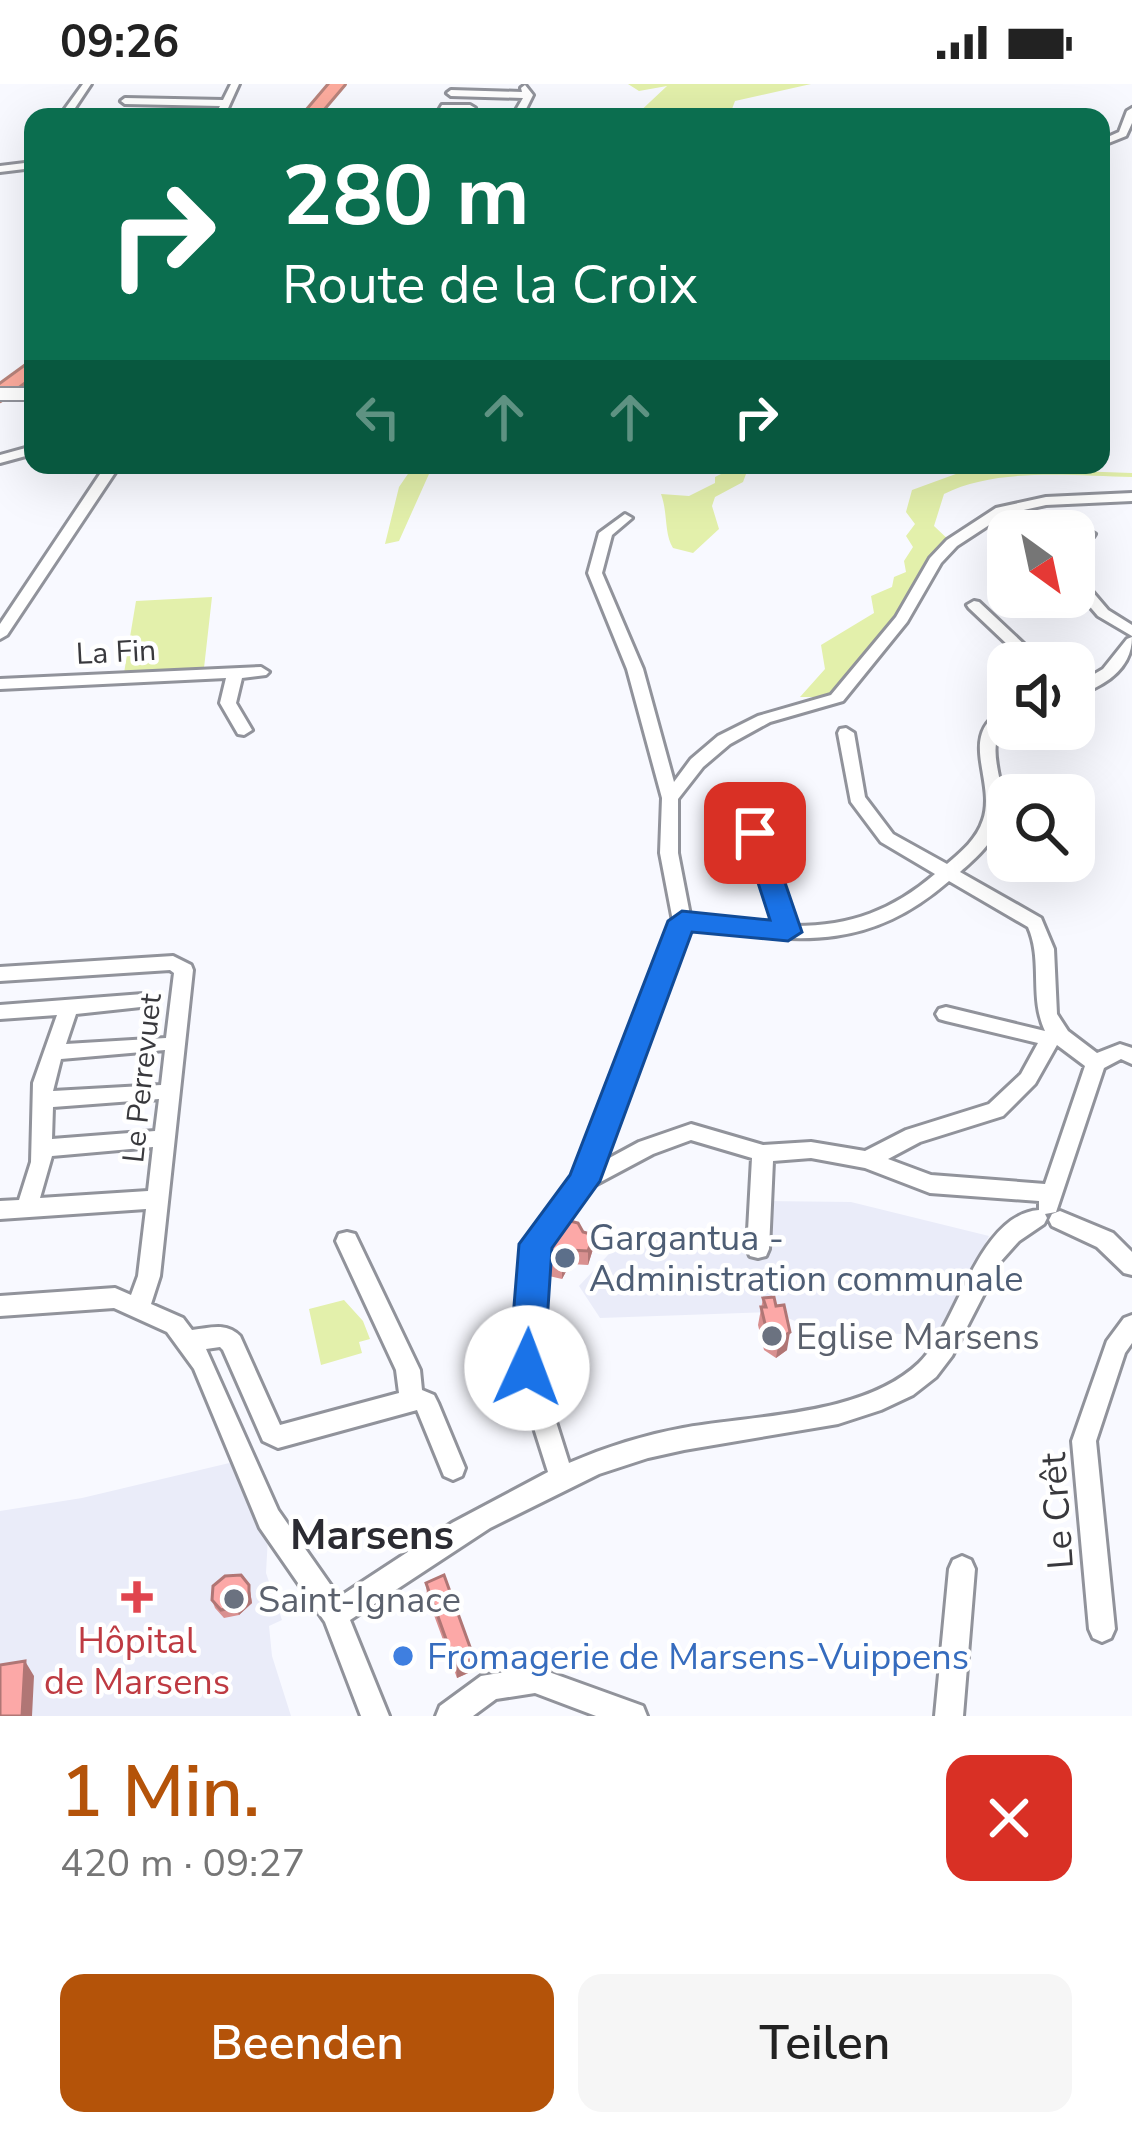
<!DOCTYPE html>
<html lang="de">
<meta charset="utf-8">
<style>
body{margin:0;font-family:"Nunito Sans",sans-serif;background:#f6f6f6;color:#222;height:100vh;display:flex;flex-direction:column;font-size:45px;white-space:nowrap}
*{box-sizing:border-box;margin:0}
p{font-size:39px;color:#767676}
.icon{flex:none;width:66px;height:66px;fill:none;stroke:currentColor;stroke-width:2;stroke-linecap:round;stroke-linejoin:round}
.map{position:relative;height:1632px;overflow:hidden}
.side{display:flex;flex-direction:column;background:#fff;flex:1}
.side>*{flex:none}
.top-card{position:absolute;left:24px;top:24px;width:1086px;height:366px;border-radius:24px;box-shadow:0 12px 48px #0002;background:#0b6e4f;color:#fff;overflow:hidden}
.needle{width:78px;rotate:147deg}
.buttons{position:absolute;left:987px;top:426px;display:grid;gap:24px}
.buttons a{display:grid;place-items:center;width:108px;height:108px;border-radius:24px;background:#fff;box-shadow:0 12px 48px #0002;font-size:60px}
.pin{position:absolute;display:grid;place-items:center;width:102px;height:102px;color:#fff;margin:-51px;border-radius:24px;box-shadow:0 6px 18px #0006}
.me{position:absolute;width:132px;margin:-66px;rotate:2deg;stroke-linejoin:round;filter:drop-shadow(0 0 9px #0008)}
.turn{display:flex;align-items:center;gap:42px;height:252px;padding:0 60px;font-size:54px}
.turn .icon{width:156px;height:156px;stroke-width:2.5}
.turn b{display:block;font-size:84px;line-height:102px}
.lanes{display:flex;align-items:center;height:114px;padding:0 60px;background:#0003;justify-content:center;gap:60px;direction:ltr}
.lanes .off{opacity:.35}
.round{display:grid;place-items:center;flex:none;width:126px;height:126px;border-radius:24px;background:#f6f6f6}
.summary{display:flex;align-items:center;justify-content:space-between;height:204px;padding:0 60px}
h1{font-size:72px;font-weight:600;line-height:90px;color:#b45309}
.cta{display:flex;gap:24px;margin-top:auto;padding:24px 60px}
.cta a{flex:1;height:138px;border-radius:24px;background:#b45309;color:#fff;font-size:48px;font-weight:600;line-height:138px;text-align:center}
.cta a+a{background:#f6f6f6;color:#222}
.status{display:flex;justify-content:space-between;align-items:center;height:84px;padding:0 60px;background:#fff;direction:ltr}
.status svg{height:33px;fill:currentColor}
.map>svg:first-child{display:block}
.built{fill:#eaecf9}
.green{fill:#e3f0ab}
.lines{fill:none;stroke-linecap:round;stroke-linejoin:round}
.minor-casing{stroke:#91939b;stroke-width:6}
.highway-casing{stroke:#b8847c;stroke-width:6}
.minor{fill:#fff;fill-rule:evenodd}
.highway{fill:#fdac9e;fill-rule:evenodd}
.minor-bridge-casing{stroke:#91939b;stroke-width:16;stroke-linecap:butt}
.minor-bridge{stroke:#fff;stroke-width:12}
.wall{fill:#d99090}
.shaded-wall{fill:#b07675}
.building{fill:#fca8a7;stroke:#b07675;stroke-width:3}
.route{fill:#1a73e8;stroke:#114b97;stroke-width:3}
.service-dot{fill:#5c6f8a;stroke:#fff;stroke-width:4.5}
.worship-dot{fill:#6b7280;stroke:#fff;stroke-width:4.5}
.health-dot{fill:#e0444e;stroke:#fff;stroke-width:4.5}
.shop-dot{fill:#3f7fe0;stroke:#fff;stroke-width:4.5}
.labels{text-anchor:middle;stroke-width:9;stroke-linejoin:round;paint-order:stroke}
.street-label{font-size:30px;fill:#39393d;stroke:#fff}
.near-service-label{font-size:36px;fill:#4e5e75;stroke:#fff;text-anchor:start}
.near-worship-label{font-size:36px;fill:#5b616d;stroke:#fff;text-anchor:start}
.near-street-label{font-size:36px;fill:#39393d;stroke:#fff}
.near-health-label{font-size:36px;fill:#be3a42;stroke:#fff}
.near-shop-label{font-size:36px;fill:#366cbe;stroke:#fff;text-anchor:start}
.near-quarter-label{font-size:42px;font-weight:bold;fill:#2b2b32;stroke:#fff}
</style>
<div class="status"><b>09:26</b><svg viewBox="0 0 49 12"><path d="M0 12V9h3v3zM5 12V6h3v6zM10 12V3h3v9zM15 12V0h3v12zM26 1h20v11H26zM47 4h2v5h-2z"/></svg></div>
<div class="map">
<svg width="1132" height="1632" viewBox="0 0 1132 1632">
<rect width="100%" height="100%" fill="#f8f9ff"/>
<path class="built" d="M764 1117 851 1118 989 1152 939 1253 809 1243 774 1228 600 1234 579 1202 621 1157 643 1152 752 1164Z
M242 1376 269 1435 266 1489 282 1536 269 1542 272 1572 291 1632H0V1427L82 1414Z"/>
<path class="green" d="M628 0H811L735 17 729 33H634L667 2 639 7Z
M414 381H433L399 457 385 460 399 403Z
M739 381 746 390 743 398 715 413 712 422 719 445 693 469 673 464C664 450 668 429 661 410L689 412 715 399V393Z
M1013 385 1132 389V393C1074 392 997 383 944 410L934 442 952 459 903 533 837 613H800L825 585 821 561 874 529 871 512 892 503 894 493 906 488 904 477 913 463 906 452 915 440 906 428 912 406 964 387Z
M212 513 204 584 124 589 136 517Z
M344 1216 363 1237 370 1255 359 1258 362 1269 321 1281 309 1225Z"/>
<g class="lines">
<defs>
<path id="minor" d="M83 0H91L69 33H59Z
M231 0H239L224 33H214L220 22 125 20 121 17 125 14 223 16Z
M525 1 533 11 524 29 560 33H512L523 14 451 12 447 9 451 6 522 8 521 4Z
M442 21H470L475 24 470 27 439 26Z
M1132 24V39L1126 52 1101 62V56L1119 48 1127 27Z
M33 78V84L0 88V82Z
M33 362V370L0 379V371Z
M106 381H120L7 551 0 555V540Z
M1132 409V417L1046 421 1006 430 957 462 941 479 907 538 843 617 770 638 730 660 703 683 678 715V769L690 831 777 841 739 721 747 715 755 721 795 842C851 842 893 826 935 790L881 758 851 718 838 649 840 645 846 644 854 649 865 713 893 750 947 780C961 768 977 755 983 736 997 696 954 648 1008 624V637C979 664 1011 703 1001 736 994 758 976 774 960 788L1041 834 1054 865 1057 930 1068 947 1097 969 1120 960 1132 964V980L1121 975 1104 984 1056 1128 1045 1130 1047 1134 1044 1140 1019 1157 1001 1177 952 1272 936 1293 913 1311 881 1326 838 1340 684 1366 648 1374 599 1390 490 1444 350 1536 389 1632H361L325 1538 260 1444 194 1285 167 1248 114 1224 0 1232V1212L115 1204 131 1211 138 1192 146 1125 0 1135V1117L19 1116 31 1078 33 999 57 931 0 935V921L143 910 150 912 153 917 150 922 76 930 66 960 166 954 174 889 170 886 0 897V883L173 872 191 881 193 886 160 1192 151 1220 183 1234 192 1246C210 1244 226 1238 240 1252L280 1341 399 1309 396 1286 336 1157 339 1150 347 1148 355 1150 420 1286 422 1306 434 1311 438 1319 465 1384 462 1392 453 1396 444 1392 417 1326 278 1364 263 1357 223 1266 220 1263 206 1265 278 1426 339 1513 452 1439 548 1388 515 1284 524 1160 575 1093 673 837 660 769 662 714 627 585 588 489 599 449 625 430 632 434 612 451 602 489 643 585 674 698 691 675 718 652 758 632 831 611 896 533 930 474 947 456 996 424 1046 413ZM949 797 1028 843C1043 877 1029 913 1045 947L946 923 939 925 936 930 939 935 946 937 1038 959 1021 990 989 1020 906 1046 865 1067 811 1058 763 1061 691 1040 639 1058 602 1078 688 844C793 856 862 872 949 797ZM1057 961 1085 982 1045 1100 931 1091 888 1075 920 1058 1003 1032 1035 1000ZM165 966 161 1001 53 1007 61 975ZM159 1015 155 1047 52 1055 53 1023ZM691 1056 752 1074 747 1165 750 1172 758 1174 766 1172 769 1165 773 1077 811 1074 865 1084 930 1109 1039 1117V1126C977 1131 958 1241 919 1279 863 1332 755 1331 683 1344 644 1351 606 1363 569 1379L539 1284 546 1163 591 1103 653 1070ZM153 1063 148 1107 40 1114 52 1072Z
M1088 446 1095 450 1093 453 1074 454V447H1069Z
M1074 491 1079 492 1108 526 1132 541V552L1098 532 1074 504Z
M974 517 979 518 1044 579H1027L969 524 967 521Z
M1132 553C1132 586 1103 603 1074 612V602L1103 585 1127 555Z
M261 583 269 588 266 591 242 594 236 619 252 646 244 651 238 650 220 619 226 594 0 605V595Z
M1060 1127 1113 1149 1132 1168V1191L1124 1189 1097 1163 1052 1142 1049 1136 1052 1130Z
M1132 1231V1259L1125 1269 1096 1357 1115 1545 1111 1554 1102 1558 1093 1554 1089 1545 1072 1357 1107 1257 1124 1234Z
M962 1472 971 1476 975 1485 963 1632H935L949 1485 953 1476Z
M535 1583 643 1622 647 1632H596L535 1609 496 1615 473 1632H436L440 1622 481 1592Z"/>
<path id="highway" d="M330 0H344L316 33H302Z
M33 277V291L0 316V301Z"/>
</defs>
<use href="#minor" class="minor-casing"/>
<use href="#highway" class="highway-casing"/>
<use href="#minor" class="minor"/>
<use href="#highway" class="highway"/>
<defs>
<path id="minor-bridge" d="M0 310H26"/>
</defs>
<use href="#minor-bridge" class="minor-bridge-casing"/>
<use href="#minor-bridge" class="minor-bridge"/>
</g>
<path class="wall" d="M583 1148 594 1151 593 1165 588 1181 570 1180 562 1195 549 1192V1178Z
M763 1214 787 1266 776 1274 764 1266 758 1241Z
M426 1499 474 1574 475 1586 457 1594 427 1512Z
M249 1501 252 1519 239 1531 224 1534 215 1524 212 1516Z"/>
<path class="shaded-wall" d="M594 1151 593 1165 588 1181V1167Z
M570 1166V1180L562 1195V1181Z
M790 1248 787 1266 776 1274 779 1256Z
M249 1501 252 1519 239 1531 236 1523Z
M474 1574 475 1586 457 1594 456 1583Z
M25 1577 34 1592 32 1632H22Z"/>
<path class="building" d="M562 1135 578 1139 583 1148 594 1151 588 1167 570 1166 562 1181 549 1178 550 1151Z
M774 1213 776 1222 784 1221 790 1248 779 1256 767 1248 761 1223H766L763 1214Z
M241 1491 249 1501V1511L236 1523 221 1526 212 1516 213 1502 225 1492Z
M444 1491 474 1574 456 1583 426 1499Z
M25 1577 22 1632H0V1581Z"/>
<path class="route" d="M755 740 768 749 802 848 788 857 692 848 600 1097 552 1164 544 1284 539 1295 527 1300 514 1295 509 1284 519 1160 570 1091 668 837 682 827 770 836 742 749Z"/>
<circle class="service-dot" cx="565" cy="1174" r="12"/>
<g class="worship-dot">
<circle cx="772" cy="1252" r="12"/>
<circle cx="234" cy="1515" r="12"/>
</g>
<path class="health-dot" d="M131 1495h12v12h12v12h-12v12h-12v-12h-12v-12h12z"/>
<circle class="shop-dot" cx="403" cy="1572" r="12"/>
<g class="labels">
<g class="street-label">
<text transform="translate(116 568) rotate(-3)" y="10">La Fin</text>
<text transform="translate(142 994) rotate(-84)" y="10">Le Perrevuet</text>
</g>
<g class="near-service-label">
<text x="589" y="1166">Gargantua -<tspan x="589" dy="41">Administration communale</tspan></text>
</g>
<g class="near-worship-label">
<text x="796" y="1265">Eglise Marsens</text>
<text x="258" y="1528">Saint-Ignace</text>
</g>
<g class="near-street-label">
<text transform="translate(1056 1427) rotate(-94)" y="13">Le Crêt</text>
</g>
<g class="near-health-label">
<text x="137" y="1569">Hôpital<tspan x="137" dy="41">de Marsens</tspan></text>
</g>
<g class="near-shop-label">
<text x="427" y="1585">Fromagerie de Marsens-Vuippens</text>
</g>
<g class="near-quarter-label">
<text x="372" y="1465">Marsens</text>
</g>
</g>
</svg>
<div class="buttons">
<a><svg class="needle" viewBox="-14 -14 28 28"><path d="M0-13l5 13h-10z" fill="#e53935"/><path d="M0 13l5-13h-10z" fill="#767676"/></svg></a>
<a><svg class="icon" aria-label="sound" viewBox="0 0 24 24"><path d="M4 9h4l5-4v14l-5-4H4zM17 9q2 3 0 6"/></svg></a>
<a><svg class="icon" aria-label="search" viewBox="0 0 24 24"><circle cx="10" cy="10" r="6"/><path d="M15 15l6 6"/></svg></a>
</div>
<div class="pin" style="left:755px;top:749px;background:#d93025"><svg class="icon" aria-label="arrive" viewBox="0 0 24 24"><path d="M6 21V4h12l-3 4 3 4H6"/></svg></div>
<svg class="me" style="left:527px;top:1284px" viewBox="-20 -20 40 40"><circle r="19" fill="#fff"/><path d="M0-13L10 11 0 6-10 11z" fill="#1a73e8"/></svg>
<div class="top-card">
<div class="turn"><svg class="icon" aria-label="right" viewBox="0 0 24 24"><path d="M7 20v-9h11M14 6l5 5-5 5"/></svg><div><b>280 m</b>Route de la Croix</div></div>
<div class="lanes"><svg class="icon off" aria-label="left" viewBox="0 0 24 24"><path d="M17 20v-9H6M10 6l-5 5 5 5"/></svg><svg class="icon off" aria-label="ahead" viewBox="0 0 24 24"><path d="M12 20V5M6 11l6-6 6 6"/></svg><svg class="icon off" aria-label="ahead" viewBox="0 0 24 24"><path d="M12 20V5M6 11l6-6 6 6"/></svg><svg class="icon" aria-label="right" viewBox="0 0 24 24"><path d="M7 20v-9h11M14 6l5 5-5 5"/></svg></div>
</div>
</div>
<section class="side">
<div class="summary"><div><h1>1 Min.</h1><p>420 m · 09:27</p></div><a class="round" style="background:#d93025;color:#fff"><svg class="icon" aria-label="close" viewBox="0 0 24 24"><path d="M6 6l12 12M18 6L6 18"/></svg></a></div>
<div class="cta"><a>Beenden</a><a>Teilen</a></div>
</section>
